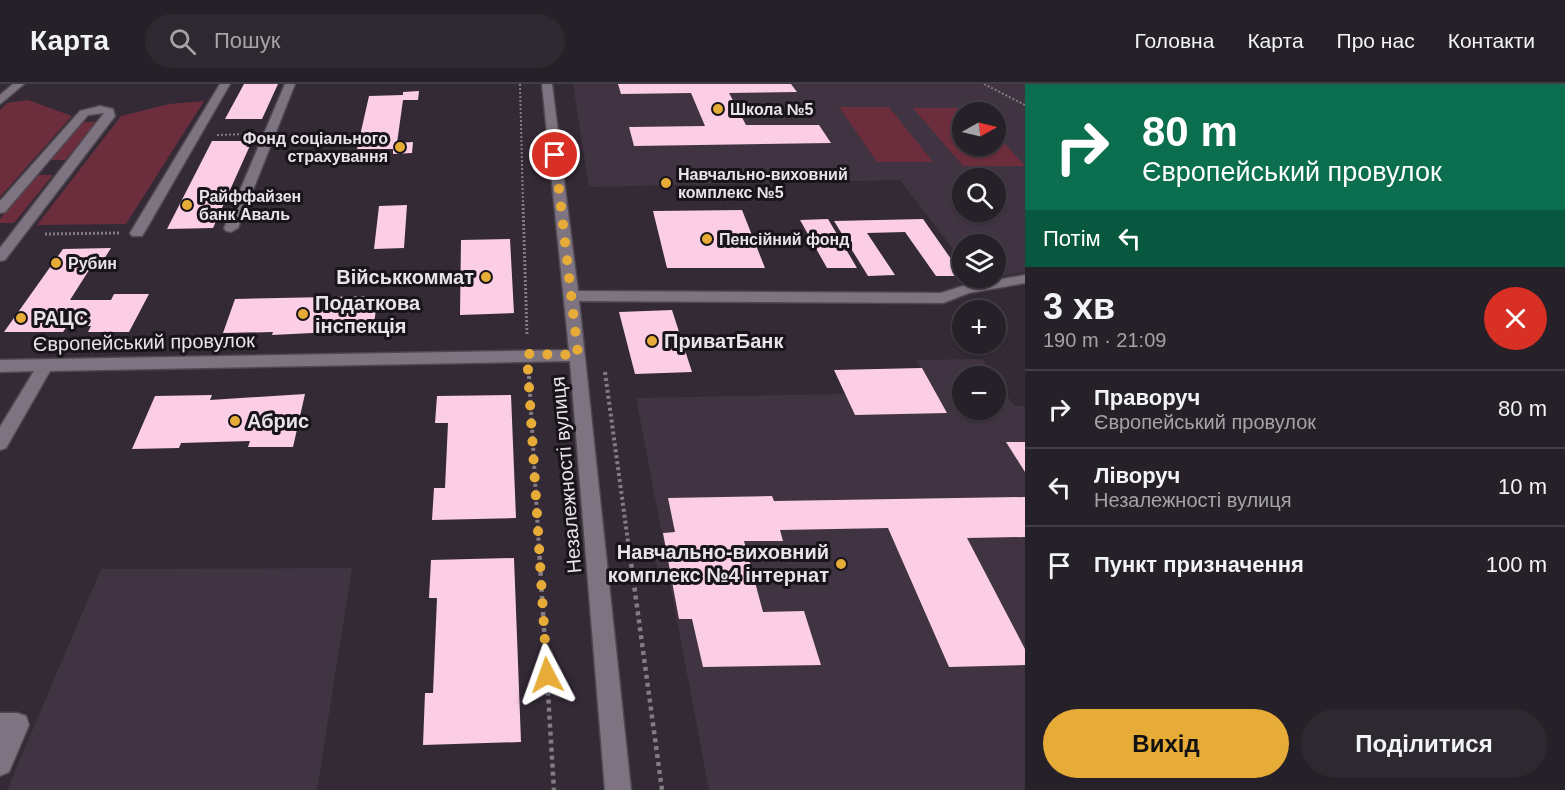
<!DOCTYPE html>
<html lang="uk">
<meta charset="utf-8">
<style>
body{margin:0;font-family:Helvetica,sans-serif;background:#2e2830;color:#f1f3f6;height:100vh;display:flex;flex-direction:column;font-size:22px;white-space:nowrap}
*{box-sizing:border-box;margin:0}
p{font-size:20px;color:#a4a3a8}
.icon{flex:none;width:33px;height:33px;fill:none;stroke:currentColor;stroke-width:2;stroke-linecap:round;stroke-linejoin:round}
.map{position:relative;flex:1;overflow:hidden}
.sheet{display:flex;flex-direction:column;background:#262028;width:540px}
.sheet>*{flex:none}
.guide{background:#0b6e4f;color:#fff;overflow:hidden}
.needle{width:39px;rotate:82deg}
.fabs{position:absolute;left:952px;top:18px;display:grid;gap:12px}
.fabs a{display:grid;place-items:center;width:54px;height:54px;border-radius:50%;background:#262028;box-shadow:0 2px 4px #0004,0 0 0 2px #423e45;font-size:30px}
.pin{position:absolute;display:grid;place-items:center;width:51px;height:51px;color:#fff;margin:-26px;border:3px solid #fff;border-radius:50%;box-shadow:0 2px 6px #0007}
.me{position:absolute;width:66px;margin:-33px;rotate:356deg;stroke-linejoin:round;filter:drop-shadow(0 0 4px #0008)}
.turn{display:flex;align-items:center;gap:21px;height:126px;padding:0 18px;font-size:27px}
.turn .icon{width:78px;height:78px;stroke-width:2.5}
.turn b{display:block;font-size:42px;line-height:51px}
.then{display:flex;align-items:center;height:57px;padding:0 18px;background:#0003;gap:12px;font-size:22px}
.round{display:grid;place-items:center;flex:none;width:63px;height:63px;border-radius:32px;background:#2e2830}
.summary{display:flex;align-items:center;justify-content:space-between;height:102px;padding:0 18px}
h1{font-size:36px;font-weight:700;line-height:45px}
.button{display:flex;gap:12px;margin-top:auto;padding:12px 18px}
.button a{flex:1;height:69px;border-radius:36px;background:#e7ac37;color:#111;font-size:24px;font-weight:700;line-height:69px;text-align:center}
.button a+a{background:#2e2830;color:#f1f3f6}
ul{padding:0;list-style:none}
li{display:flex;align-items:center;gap:18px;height:78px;padding:0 18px;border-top:2px solid #423e45}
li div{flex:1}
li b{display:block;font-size:22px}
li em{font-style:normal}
header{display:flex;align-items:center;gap:36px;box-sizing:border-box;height:84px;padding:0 30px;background:#262028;border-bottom:2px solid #423e45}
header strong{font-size:28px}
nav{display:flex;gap:33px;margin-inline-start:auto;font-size:21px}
.search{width:420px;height:54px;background:#2e2830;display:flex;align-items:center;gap:15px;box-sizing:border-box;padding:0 21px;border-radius:33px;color:#a4a3a8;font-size:22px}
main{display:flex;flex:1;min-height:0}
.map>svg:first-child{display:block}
.built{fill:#403443;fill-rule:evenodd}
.green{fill:#6c2e3c}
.building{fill:#fbcee6}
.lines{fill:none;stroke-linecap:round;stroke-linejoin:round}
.minor-casing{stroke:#504851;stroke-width:3}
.path-far3{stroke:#837b85;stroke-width:2;stroke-dasharray:2 2;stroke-linecap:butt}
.path-far2{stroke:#837b85;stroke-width:3;stroke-dasharray:2 2;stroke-linecap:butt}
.path-far1{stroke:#837b85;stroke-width:4;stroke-dasharray:3 3;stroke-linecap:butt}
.path{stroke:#837b85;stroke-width:4.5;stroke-dasharray:4 4;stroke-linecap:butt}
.minor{fill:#7e7481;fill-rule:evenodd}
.route{stroke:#e7ac37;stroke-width:10;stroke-dasharray:0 18}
.poi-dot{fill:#e7ac37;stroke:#181419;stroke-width:2}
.labels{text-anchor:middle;stroke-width:6;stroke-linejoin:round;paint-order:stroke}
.far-poi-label{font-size:16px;font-weight:bold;fill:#e8e2e9;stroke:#181419;text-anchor:start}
.poi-label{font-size:20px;font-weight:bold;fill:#e8e2e9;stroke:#181419;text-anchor:start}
.street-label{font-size:20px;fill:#e8e2e9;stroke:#181419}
</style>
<header>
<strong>Карта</strong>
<div class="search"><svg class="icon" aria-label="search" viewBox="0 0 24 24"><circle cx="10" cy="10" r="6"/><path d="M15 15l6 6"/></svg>Пошук</div>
<nav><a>Головна</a><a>Карта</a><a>Про нас</a><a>Контакти</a></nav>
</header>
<main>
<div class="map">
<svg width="1025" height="706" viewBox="0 0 1025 706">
<rect width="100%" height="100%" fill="#332a35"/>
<path class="built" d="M573 0H1025V188L978 197 975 194H996V160H963V178L900 96 589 103ZM963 28H996V62H963ZM963 94H996V128H963Z
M982 275 994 292H963V326H996V295L1014 322H1025V706H709L670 499H660L653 462 664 461 636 314 845 310 834 286 921 284 916 276Z
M352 484 317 706H7L101 485Z"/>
<path class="green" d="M28 16 72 32 0 113V26L7 19Z
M204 17 126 140 37 141 121 32 169 20Z
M839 23H889L933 78H877Z
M913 24H970L975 28H963V62H996V50L1025 82H963Z
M83 38H97L65 76H50Z
M37 91H53L14 139H0V135Z"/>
<path class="building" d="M244 0H278L262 35H225Z
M618 0H791L797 8 729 9 746 41H819L831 59 634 62 629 43 705 42 691 9 621 10Z
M419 7 418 16H403L397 59 413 58 412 69 393 70V65H357L369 12 403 11V8Z
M212 57H252L213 144 167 145Z
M407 121 404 164 374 165 379 122Z
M742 126 765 184H667L653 127Z
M828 135 857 184H827L800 136Z
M923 135 963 192H936L905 148 867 149 895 191 868 192 834 137Z
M510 155 514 229 460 231 461 156Z
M111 164 99 183H91L70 216H111L114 210H149L129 248H88L91 242H67L63 248H4L63 165Z
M378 212 373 246 272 251 273 248 223 249 235 215Z
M672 226 692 288 635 290 619 228Z
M922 284 947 329 855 331 834 286Z
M305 310 293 363H248L250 357 181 359 179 364 132 365 155 312 212 311 210 316Z
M511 311 516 434 432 436 434 404H445L448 339H435L437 312Z
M1006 358H1025V388Z
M772 412 774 417 1025 413V453L967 454 1025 565V581L949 583 888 444 780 446 783 457H744L763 528 804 527 821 581 703 583 692 535H679L663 449 675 448 668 414Z
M514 474 521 658 423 661 425 609H433L437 514H429L431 476Z"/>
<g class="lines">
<defs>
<path id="minor" d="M13 0H24L0 20V11Z
M220 0H230L144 149 142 152H132L130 149Z
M285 0H295L238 144 231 148 226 147 224 144Z
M542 0H552L578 207 941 209 966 201 1025 191V199L969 209 943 219 579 217 631 706H605L570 277 50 287 6 364 0 366V343L34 287 0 288V276L569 266Z
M100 22 113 25 115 32 5 176 0 177V164L104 29 88 31 5 128 0 129V117L80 27Z
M0 629H17L26 632 29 641 9 688 0 692Z"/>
</defs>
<use href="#minor" class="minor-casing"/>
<path class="path-far3" d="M520 0 523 121
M984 0 1025 21
M217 51 249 50"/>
<path class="path-far2" d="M523 120 527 251
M45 150 119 149"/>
<path class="path-far1" d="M605 288 629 465
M529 292 539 465"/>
<path class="path" d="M539 464 554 706
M629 464 662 706"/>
<use href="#minor" class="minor"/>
</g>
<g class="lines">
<path class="route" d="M547 591 527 270 578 271 555 71"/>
</g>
<g class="poi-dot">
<circle cx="718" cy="25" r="6"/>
<circle cx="400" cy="63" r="6"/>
<circle cx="666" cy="99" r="6"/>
<circle cx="187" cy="121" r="6"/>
<circle cx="707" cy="155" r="6"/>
<circle cx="56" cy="179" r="6"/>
<circle cx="486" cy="193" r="6"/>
<circle cx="303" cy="230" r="6"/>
<circle cx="21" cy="234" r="6"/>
<circle cx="652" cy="257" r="6"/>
<circle cx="235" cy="337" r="6"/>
<circle cx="841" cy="480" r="6"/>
</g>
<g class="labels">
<g class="far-poi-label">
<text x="730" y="31">Школа №5</text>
<text x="388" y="60" text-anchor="end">Фонд соціального<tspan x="388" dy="18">страхування</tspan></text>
<text x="678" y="96">Навчально-виховний<tspan x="678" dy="18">комплекс №5</tspan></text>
<text x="199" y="118">Райффайзен<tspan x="199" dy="18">банк Аваль</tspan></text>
<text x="719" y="161">Пенсійний фонд</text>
<text x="68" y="185">Рубин</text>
</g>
<g class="poi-label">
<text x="474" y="200" text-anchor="end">Військкоммат</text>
<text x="315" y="226">Податкова<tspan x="315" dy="23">інспекція</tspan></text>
<text x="33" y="241">РАЦС</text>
<text x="664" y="264">ПриватБанк</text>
<text x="247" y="344">Абрис</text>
<text x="829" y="475" text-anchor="end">Навчально-виховний<tspan x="829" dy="23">комплекс №4 інтернат</tspan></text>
</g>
<g class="street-label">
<text transform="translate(144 258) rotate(-1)" y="7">Європейський провулок</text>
<text transform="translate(566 391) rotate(-95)" y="7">Незалежності вулиця</text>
</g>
</g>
</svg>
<div class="fabs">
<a><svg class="needle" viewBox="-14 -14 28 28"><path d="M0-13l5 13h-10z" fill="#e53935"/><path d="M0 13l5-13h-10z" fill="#a4a3a8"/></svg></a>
<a><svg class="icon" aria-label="search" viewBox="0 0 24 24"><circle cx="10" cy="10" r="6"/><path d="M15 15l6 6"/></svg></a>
<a><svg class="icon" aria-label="layers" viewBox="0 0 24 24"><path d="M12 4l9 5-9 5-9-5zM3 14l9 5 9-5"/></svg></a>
<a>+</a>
<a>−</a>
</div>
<div class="pin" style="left:555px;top:71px;background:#d93025"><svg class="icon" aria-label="arrive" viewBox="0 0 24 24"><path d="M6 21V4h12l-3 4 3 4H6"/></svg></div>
<svg class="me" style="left:547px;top:591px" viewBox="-20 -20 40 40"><path d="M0-17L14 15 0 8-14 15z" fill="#e7ac37" stroke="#fff" stroke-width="4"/></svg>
</div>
<section class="sheet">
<div class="guide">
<div class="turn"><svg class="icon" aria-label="right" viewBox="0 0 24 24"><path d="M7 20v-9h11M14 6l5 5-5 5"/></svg><div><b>80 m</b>Європейський провулок</div></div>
<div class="then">Потім<svg class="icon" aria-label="left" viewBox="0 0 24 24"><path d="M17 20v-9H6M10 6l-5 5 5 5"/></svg></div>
</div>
<div class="summary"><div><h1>3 хв</h1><p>190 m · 21:09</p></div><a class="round" style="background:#d93025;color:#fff"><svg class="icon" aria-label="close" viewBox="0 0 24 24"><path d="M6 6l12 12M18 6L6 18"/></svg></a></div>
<ul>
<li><svg class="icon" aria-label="right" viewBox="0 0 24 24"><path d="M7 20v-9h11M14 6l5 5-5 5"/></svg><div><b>Праворуч</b><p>Європейський провулок</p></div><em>80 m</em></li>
<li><svg class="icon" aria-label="left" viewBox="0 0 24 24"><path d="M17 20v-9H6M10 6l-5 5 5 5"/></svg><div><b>Ліворуч</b><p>Незалежності вулиця</p></div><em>10 m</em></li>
<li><svg class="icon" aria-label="arrive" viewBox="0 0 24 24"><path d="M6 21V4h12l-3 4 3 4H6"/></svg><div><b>Пункт призначення</b></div><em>100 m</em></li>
</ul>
<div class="button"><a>Вихід</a><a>Поділитися</a></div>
</section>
</main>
